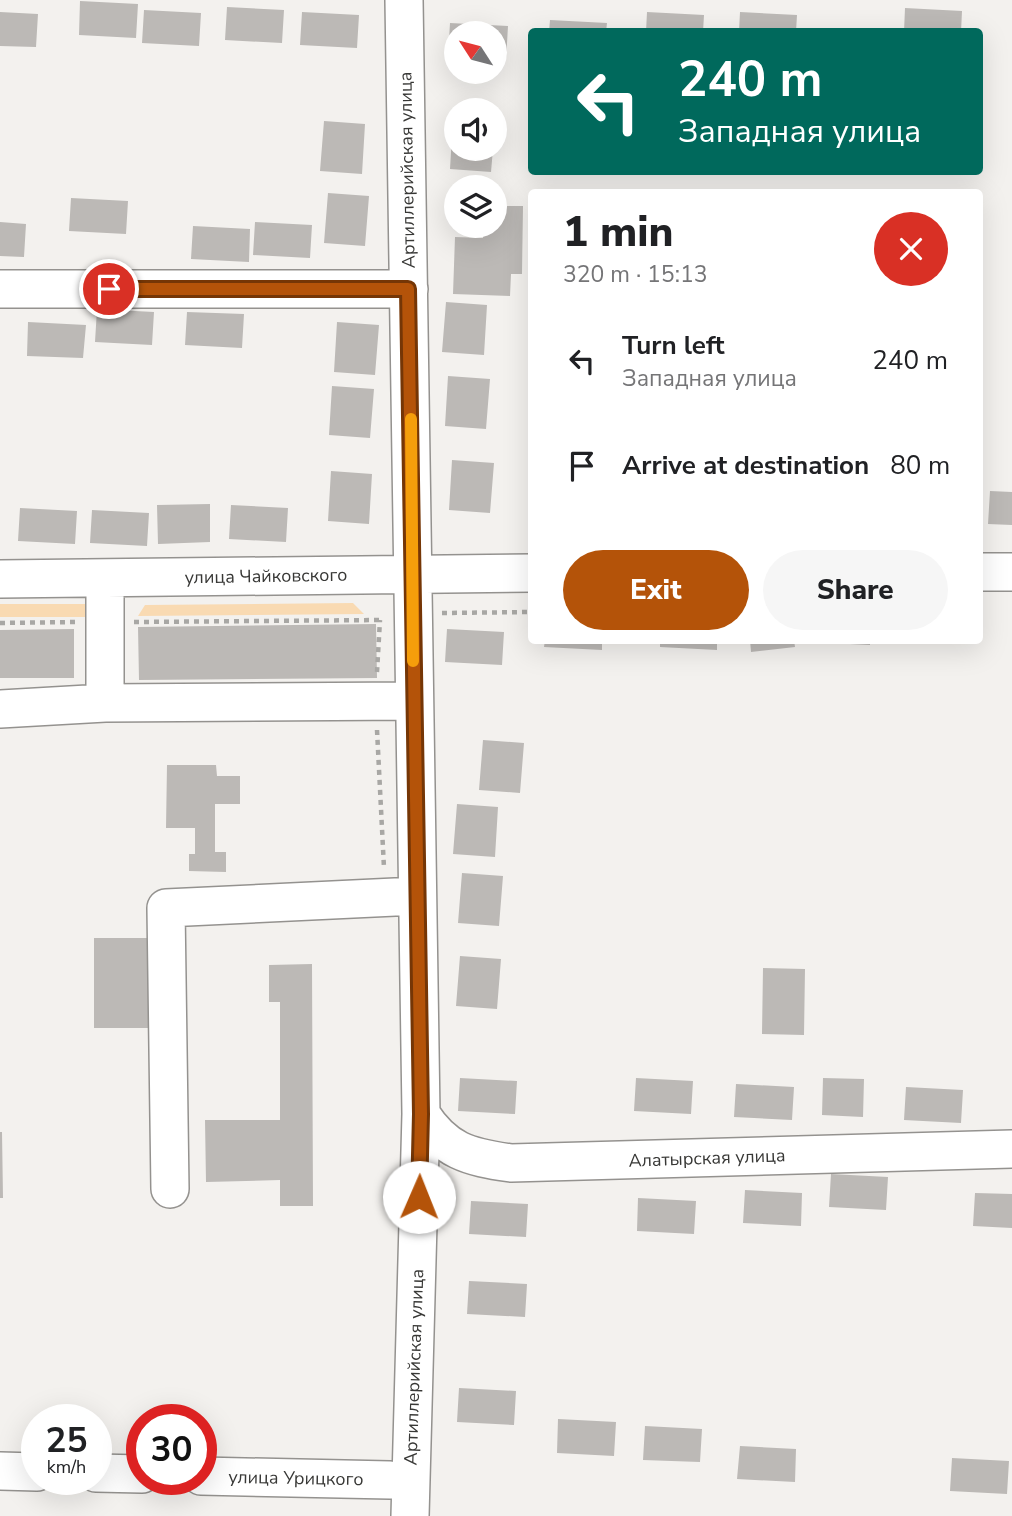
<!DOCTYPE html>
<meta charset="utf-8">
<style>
body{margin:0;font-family:"Nunito Sans",sans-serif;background:#f6f6f6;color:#202124;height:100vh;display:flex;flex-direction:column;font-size:26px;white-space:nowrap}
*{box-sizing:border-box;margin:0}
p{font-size:23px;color:#757577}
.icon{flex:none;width:38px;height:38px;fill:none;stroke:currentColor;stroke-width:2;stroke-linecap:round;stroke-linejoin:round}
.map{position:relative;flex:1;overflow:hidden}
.sheet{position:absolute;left:528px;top:189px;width:455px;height:455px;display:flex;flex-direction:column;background:#fff;border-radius:7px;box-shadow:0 7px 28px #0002}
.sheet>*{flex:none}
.hud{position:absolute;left:528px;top:28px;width:455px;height:147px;border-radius:7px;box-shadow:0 7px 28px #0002;background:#00695c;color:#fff;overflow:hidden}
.needle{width:46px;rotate:306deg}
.buttons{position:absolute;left:444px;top:21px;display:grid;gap:14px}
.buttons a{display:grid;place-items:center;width:63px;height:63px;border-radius:50%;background:#fff;box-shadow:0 7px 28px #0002;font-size:35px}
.speed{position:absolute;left:21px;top:1404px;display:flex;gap:14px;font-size:35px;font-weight:700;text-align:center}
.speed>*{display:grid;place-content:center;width:91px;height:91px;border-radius:50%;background:#fff;box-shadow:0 7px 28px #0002;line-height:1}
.speed small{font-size:18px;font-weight:400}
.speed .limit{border:10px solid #d22;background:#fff;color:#111}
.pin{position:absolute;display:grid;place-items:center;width:60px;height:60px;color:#fff;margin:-30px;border:4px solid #fff;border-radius:50%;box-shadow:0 2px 7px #0007}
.me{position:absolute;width:77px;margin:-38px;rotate:1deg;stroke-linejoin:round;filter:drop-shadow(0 0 5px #0008)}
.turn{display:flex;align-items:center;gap:24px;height:147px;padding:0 35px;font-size:32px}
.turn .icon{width:91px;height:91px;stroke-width:2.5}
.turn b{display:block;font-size:49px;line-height:60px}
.round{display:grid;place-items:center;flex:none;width:74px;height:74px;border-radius:37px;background:#f6f6f6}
.summary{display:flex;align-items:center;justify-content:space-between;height:119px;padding:0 35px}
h1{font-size:42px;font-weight:800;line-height:52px}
.cta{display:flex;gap:14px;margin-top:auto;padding:14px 35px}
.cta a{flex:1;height:80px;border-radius:42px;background:#b45309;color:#fff;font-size:28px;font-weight:800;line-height:80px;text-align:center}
.cta a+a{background:#f6f6f6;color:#202124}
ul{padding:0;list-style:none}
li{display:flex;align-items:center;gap:21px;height:105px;padding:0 35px}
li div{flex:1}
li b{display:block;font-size:26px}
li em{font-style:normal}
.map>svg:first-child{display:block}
.green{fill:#f9dab2}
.building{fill:#bcb9b6}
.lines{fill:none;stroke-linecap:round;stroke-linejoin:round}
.minor-casing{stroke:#94928f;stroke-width:40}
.path{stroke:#a8a7a4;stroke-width:4.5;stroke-dasharray:5 5;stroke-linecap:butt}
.minor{stroke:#fff;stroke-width:37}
.route-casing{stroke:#753606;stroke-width:18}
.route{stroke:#b45309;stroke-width:12}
.slow{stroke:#f59e0b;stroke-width:12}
.labels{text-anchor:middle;stroke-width:6;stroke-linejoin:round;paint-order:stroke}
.street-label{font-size:18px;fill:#383836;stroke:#fff}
</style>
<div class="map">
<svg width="1012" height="1516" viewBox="0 0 1012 1516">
<rect width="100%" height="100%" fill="#f3f1ee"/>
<path class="green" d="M353 603 364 614 138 616 145 605Z
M0 604H85L97 617H0Z"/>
<path class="building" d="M80 1 138 4 136 38 79 35Z
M227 7 284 10 282 43 225 40Z
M905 8 962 11 961 32H904Z
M144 10 201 13 199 46 142 43Z
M0 12 38 14 36 47 0 46Z
M302 12 359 15 357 48 300 45Z
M647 12 704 15 703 32H646Z
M740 12 797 15 796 32H739Z
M550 20 607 23 606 32H549Z
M450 23 508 26 506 60 495 59V33H457V57H448Z
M453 119H457V149H493L491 172 450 169Z
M324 121 365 124 362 174 320 171Z
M328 193 369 196 365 246 324 243Z
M71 198 128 201 126 234 69 231Z
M495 206H523L522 274H511L510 296 453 294 455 237 483 238 484 226H495Z
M0 222 26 224 24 257 0 256Z
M255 222 312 225 310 258 253 255Z
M193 226 250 229 249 262 191 259Z
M446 302 487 305 484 355 442 352Z
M97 309 154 312 152 345 95 342Z
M187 312 244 314 242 348 185 345Z
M28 322 86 325 83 358 27 356Z
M337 322 379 325 375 375 334 372Z
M448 376 490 379 486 429 445 426Z
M332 386 374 389 370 438 329 435Z
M452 460 494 463 490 513 449 510Z
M331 471 372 474 369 524 328 521Z
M990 491 1012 492V525L988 524Z
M210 504V542L158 544 157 505Z
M231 505 288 508 286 542 229 539Z
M20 508 77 511 75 544 18 541Z
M92 510 149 513 147 546 90 543Z
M376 624 377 678 139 680 138 627Z
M74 629V678H0V630Z
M447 629 504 632 502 665 445 662Z
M545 640H602V650L544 647Z
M660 640H717V650L660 647Z
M750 640H794L795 647 751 652Z
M830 640H870V645L830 643Z
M483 740 524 743 520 793 479 790Z
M167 765H216L217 776H240V804H215V852H226V872L189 871V854H195V828H166Z
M457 804 498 807 495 857 453 854Z
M462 873 503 876 499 926 458 923Z
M94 938H155V1028H94Z
M460 956 501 959 497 1009 456 1006Z
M312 964 313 1206H280V1180L206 1182 205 1120H280V1002H269V965Z
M763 968 805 969 804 1035 762 1034Z
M460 1078 517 1081 515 1114 458 1111Z
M636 1078 693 1081 691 1114 634 1111Z
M823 1078 864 1079 863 1117 822 1115Z
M736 1084 794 1087 792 1120 734 1117Z
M906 1087 963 1090 961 1123 904 1120Z
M0 1132H2L3 1198H0Z
M831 1174 888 1177 886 1210 829 1207Z
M745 1190 802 1193 801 1226 743 1223Z
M975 1193 1012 1194V1228L973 1226Z
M638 1198 696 1201 694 1234 637 1231Z
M471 1201 528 1204 526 1237 469 1234Z
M469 1281 527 1284 525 1317 467 1314Z
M459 1388 516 1391 514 1425 457 1422Z
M558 1419 616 1422 614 1456 557 1453Z
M645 1426 702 1429 700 1462 643 1460Z
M740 1446 796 1449 795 1482 737 1479Z
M952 1458 1009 1461 1007 1494 950 1491Z"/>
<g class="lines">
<defs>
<path id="minor" d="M404 0 421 1114 410 1516
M0 289H409
M980 572H1012
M0 579 532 573
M105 703 412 701
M0 709 105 703V578
M421 1114C445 1151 468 1157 511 1163L1012 1149
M170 1189 166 908 416 896
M0 1471 37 1472
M96 1473 142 1474
M201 1476 390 1480"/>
</defs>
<use href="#minor" class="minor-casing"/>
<path class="path" d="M442 613 532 612
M134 622 381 620
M0 623 77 622
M377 672 380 620
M377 730 384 868"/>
<use href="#minor" class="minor"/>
</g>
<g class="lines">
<defs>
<path id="route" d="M109 289H408L421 1114 419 1197"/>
</defs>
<use href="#route" class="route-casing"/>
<use href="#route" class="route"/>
<path class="slow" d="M411 419 413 661"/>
</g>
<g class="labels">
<g class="street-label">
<text transform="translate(407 170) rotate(-91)" y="6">Артиллерийская улица</text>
<text transform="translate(266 576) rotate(-1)" y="6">улица Чайковского</text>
<text transform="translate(707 1158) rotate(-2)" y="6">Алатырская улица</text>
<text transform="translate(414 1367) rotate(-88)" y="6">Артиллерийская улица</text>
<text transform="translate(296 1478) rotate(1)" y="6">улица Урицкого</text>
</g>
</g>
</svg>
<div class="buttons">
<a><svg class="needle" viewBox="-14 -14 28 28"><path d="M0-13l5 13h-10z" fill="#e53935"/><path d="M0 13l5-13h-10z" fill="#757577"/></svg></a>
<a><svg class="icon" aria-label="sound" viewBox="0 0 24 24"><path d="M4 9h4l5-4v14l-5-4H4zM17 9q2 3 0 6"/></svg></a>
<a><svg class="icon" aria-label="layers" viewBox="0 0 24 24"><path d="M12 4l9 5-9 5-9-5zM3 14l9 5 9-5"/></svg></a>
</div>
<div class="speed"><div>25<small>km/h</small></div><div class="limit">30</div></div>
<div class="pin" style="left:109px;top:289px;background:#d93025"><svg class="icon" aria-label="arrive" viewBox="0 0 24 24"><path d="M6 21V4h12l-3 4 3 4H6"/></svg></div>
<svg class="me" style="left:419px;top:1197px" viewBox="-20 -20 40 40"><circle r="19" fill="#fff"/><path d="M0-13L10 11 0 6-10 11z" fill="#b45309"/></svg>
<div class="hud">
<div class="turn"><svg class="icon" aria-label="left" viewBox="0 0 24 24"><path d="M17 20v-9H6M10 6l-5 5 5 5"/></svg><div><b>240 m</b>Западная улица</div></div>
</div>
<section class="sheet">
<div class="summary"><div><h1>1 min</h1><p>320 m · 15:13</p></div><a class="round" style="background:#d93025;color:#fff"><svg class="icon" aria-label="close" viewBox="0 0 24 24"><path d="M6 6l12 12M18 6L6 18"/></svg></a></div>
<ul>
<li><svg class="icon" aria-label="left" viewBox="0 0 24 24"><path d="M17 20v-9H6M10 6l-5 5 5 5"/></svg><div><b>Turn left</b><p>Западная улица</p></div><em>240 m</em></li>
<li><svg class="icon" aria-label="arrive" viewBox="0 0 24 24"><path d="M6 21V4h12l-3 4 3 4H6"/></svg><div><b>Arrive at destination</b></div><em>80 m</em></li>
</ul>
<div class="cta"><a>Exit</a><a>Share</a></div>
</section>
</div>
